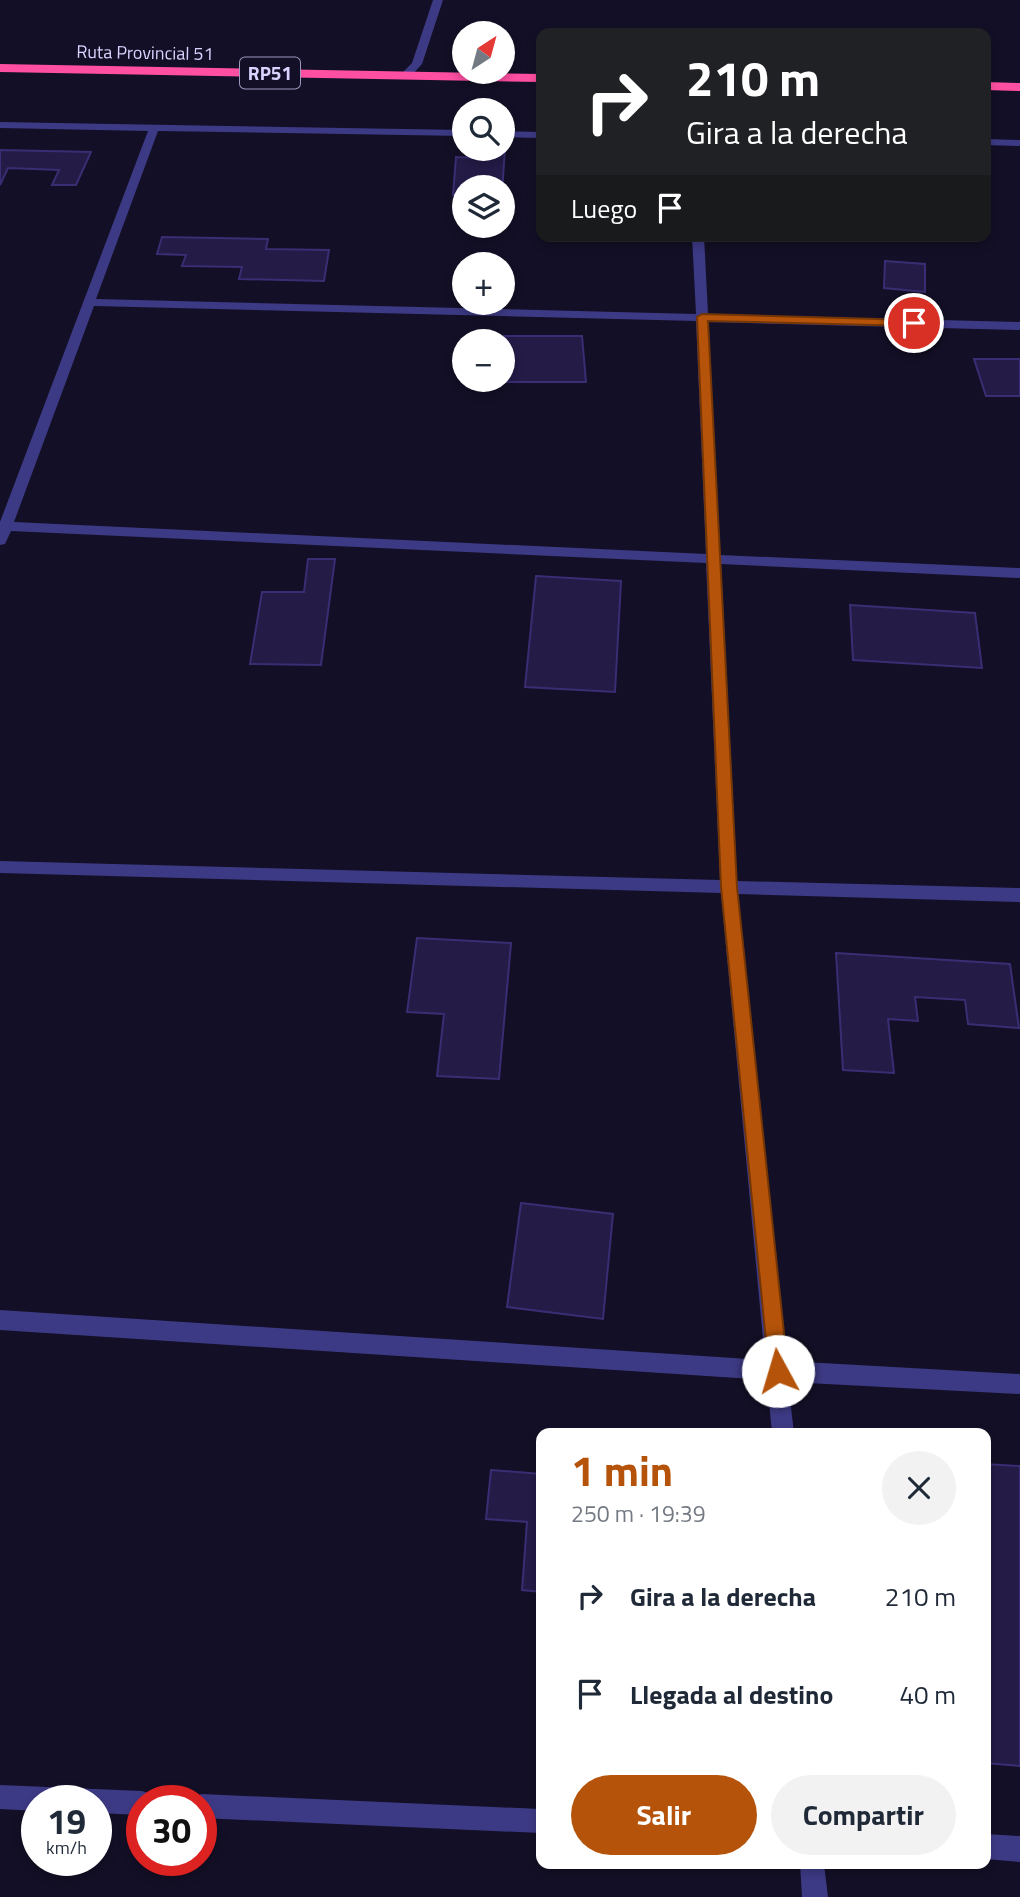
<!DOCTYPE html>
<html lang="es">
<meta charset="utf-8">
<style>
body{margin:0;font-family:"Titillium Web",sans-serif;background:#f2f2f3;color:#1f2937;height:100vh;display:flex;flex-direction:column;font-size:26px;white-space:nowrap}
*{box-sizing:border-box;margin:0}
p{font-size:23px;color:#747a83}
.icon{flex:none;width:38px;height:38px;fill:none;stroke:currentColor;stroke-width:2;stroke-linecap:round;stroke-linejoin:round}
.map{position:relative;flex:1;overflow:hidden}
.details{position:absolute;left:536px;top:1428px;width:455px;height:441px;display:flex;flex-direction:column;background:#fff;border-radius:14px;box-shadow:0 4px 10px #0003}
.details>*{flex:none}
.guide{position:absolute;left:536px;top:28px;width:455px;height:214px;border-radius:14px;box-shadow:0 4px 10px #0003;background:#202124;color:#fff;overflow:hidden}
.needle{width:46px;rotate:36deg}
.controls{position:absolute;left:452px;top:21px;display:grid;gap:14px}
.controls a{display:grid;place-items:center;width:63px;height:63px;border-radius:50%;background:#fff;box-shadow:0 4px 10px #0003;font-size:35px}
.speed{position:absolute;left:21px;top:1785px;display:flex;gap:14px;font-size:35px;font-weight:700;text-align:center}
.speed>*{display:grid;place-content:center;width:91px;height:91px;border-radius:50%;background:#fff;box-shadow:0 4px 10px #0003;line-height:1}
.speed small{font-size:18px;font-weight:400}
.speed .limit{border:10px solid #d22;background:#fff;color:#111}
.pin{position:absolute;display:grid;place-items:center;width:60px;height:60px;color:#fff;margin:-30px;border:4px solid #fff;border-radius:50%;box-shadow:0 2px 7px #0007}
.me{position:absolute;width:77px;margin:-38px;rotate:354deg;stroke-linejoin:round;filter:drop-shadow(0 0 5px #0008)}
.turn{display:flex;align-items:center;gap:24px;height:147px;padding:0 35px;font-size:32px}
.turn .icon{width:91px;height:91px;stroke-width:2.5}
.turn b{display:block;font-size:49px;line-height:60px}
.then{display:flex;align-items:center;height:66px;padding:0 35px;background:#0003;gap:14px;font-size:26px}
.round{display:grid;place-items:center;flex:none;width:74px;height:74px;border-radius:37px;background:#f2f2f3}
.summary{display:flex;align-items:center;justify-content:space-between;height:119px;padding:0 35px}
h1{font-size:42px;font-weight:700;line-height:52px;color:#b45309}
.primary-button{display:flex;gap:14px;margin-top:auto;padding:14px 35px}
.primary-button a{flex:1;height:80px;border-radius:42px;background:#b45309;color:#fff;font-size:28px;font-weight:700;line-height:80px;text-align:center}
.primary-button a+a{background:#f2f2f3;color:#1f2937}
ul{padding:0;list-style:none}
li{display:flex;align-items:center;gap:21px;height:98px;padding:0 35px}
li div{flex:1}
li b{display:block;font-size:26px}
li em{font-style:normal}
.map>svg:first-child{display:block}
.building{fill:#241b47;stroke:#3b2d73;stroke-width:2}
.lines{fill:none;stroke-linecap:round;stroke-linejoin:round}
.street{fill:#3d3a85;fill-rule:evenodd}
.highway{fill:#ff4fa3;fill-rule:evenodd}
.route{fill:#b45309;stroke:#753606;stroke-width:2}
.labels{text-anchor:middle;stroke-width:5;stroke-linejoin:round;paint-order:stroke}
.far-street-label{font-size:18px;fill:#d9d4ff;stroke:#130f26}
.shield{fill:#130f26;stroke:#9e99be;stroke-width:2}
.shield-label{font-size:19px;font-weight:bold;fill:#d9d4ff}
</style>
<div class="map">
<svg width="1020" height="1897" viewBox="0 0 1020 1897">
<rect width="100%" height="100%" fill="#130f26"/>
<path class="building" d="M505 148 502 193V187H464V195H453L456 157 477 158V149Z
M0 150 91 152 76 185H52L59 170 8 168 0 185Z
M162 237 268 239 266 249 329 250 324 281 239 279 242 267 182 266 186 255 157 254Z
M885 261 925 264V292L884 288Z
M504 336H582L586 382H506Z
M974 359H1020V396H986Z
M308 559H335L321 665 250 664 262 592H304Z
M536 576 621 581 615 692 525 687Z
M850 605 975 613 982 668 853 660Z
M417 938 511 943 499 1079 437 1076 444 1014 407 1012Z
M836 953 1010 964 1019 1028 968 1024 965 1000 915 997 918 1021 888 1019 894 1073 843 1070Z
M521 1203 613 1214 603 1319 507 1307Z
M985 1464 1020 1466V1766L985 1763Z
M491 1470 541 1474V1592L522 1590 527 1522 486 1519Z"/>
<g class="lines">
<path class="street" d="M433 0H443L422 64 409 78H401V74L412 63Z
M0 122 464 130V136L158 131 96 299 696 314 692 236H704L708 314 1020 322V330L708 322 720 555 1020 568V578L721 564 737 881 1020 888V902L738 894 786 1361 1020 1374V1394L788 1382 794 1433H772L767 1380 0 1330V1310L765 1360 721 893 0 873V861L720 880 706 563 11 531 5 544 0 545V522L148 131 0 128ZM94 306 696 321 706 554 14 522Z
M502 131 541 132V138L502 137Z
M985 139 1020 140V146L985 145Z
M0 1785 142 1791 151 1794 153 1801H142V1815L96 1813V1801H37V1811L0 1809Z
M201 1794 541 1809V1833L201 1818V1801H191Z
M985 1834 1020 1836V1862L985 1859Z
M800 1864H824L828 1897H802Z"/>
<path class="highway" d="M0 64 541 74V82L0 72Z
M985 82 1020 83V91L985 90Z"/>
</g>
<path class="route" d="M702 314 914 320 920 323 914 326 708 321 737 887 788 1371 785 1378 778 1380 772 1378 769 1371 721 887 697 317Z"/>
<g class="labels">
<g class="far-street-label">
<text transform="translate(145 53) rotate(1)" y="6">Ruta Provincial 51</text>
</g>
<rect class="shield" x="240" y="57.5" width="60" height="31" rx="5"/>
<g class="shield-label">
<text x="270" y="80">RP51</text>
</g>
</g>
</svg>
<div class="controls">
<a><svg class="needle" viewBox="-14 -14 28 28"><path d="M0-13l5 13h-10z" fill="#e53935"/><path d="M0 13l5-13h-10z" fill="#747a83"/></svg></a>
<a><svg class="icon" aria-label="search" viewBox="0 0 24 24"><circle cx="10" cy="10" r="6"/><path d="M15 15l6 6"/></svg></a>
<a><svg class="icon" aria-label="layers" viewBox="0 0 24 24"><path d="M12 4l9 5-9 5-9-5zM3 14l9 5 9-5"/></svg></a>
<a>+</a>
<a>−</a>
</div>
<div class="speed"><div>19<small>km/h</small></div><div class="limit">30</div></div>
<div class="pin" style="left:914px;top:323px;background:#d93025"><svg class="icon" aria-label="arrive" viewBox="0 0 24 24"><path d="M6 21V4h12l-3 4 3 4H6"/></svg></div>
<svg class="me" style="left:778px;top:1371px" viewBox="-20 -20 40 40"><circle r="19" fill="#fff"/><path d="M0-13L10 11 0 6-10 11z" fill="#b45309"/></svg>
<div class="guide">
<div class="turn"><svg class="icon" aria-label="right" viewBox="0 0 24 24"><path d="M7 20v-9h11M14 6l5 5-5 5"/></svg><div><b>210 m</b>Gira a la derecha</div></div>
<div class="then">Luego<svg class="icon" aria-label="arrive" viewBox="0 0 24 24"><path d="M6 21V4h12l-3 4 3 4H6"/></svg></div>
</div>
<section class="details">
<div class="summary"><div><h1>1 min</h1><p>250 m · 19:39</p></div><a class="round"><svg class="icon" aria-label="close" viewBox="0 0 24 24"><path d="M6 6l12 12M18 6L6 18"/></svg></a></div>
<ul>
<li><svg class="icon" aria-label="right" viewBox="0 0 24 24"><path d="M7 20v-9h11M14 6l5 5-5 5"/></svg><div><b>Gira a la derecha</b></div><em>210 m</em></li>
<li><svg class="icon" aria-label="arrive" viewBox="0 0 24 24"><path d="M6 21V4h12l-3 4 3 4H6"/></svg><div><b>Llegada al destino</b></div><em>40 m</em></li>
</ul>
<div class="primary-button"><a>Salir</a><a>Compartir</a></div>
</section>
</div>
